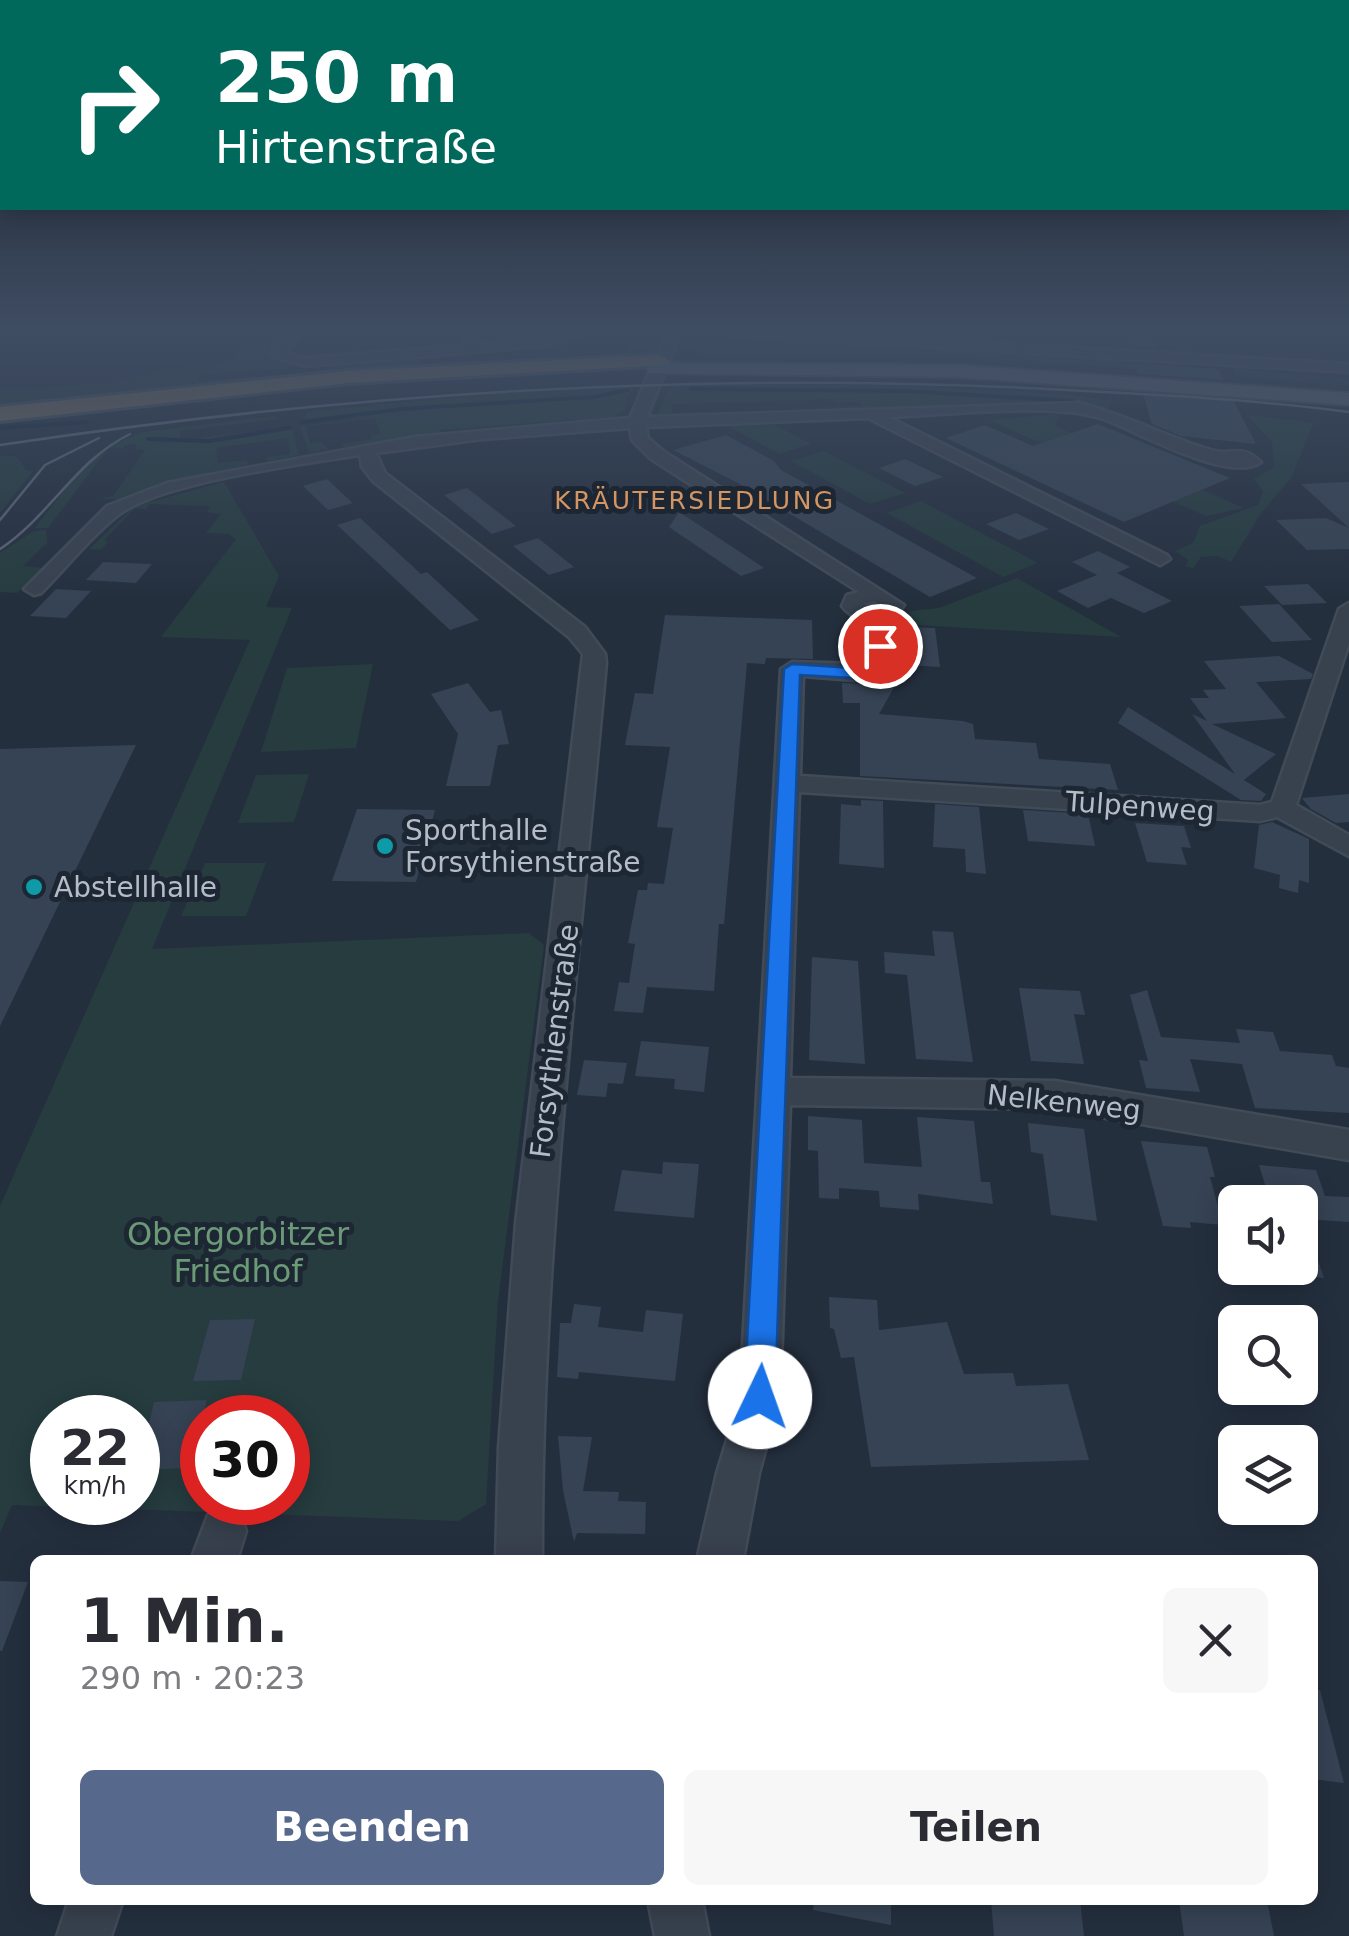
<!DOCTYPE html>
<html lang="de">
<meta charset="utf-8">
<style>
body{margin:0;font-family:"DejaVu Sans",sans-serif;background:#f7f7f7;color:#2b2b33;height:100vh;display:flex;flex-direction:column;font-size:38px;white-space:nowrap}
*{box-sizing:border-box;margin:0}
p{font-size:32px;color:#7c7c81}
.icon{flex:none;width:55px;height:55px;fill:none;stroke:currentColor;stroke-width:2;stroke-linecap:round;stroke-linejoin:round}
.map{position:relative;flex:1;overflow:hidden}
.sheet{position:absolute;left:30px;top:1555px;width:1288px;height:350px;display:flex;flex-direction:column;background:#fff;border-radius:15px;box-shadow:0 5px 25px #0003}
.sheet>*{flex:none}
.top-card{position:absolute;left:0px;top:0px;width:1350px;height:210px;box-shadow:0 5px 25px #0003;background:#00695c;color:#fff;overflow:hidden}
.fabs{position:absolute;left:1218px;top:1185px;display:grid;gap:20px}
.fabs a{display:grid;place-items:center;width:100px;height:100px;border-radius:15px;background:#fff;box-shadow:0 5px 25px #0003;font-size:50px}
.speed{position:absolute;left:30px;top:1395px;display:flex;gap:20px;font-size:50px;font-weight:700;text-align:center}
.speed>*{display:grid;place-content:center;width:130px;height:130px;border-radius:50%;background:#fff;box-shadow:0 5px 25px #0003;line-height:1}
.speed small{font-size:25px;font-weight:400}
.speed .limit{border:15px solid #d22;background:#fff;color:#111}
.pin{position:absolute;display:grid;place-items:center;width:85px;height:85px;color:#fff;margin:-42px;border:5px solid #fff;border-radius:50%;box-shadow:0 2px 10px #0007}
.me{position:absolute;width:110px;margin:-55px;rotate:3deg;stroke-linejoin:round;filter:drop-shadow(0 0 8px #0008)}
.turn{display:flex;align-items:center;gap:35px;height:210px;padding:0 50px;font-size:45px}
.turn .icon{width:130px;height:130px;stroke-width:2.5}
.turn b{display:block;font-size:70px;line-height:85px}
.round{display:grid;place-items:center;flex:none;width:105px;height:105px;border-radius:15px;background:#f7f7f7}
.headline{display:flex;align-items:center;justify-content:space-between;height:170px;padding:0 50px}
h1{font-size:60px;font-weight:600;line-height:75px}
.cta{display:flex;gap:20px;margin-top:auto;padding:20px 50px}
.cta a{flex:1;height:115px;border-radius:15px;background:#56698c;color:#fff;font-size:40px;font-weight:600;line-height:115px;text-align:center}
.cta a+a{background:#f7f7f7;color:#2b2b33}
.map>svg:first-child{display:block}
.green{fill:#263c3f;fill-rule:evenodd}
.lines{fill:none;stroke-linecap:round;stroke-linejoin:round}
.stream{stroke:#17263c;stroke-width:4}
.building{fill:#364354}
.minor-casing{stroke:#414a57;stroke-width:5}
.major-casing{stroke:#414a57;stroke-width:4}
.highway-casing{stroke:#434c59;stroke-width:6}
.minor{fill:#38414e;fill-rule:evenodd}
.major{fill:#56606e;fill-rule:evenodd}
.highway{fill:#746855;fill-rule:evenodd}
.tram{stroke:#5a6575;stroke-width:2.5}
.route{fill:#1a73e8;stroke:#114b97;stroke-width:2.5}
.culture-dot{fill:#0f9aa8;stroke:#1d2633;stroke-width:4}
.labels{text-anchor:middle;stroke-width:10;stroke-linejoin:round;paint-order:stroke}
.far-neighbourhood-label{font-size:25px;letter-spacing:2.5px;fill:#d59563;stroke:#1d2633}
.street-label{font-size:28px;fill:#b4bcc9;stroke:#1d2633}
.poi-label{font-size:28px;fill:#b4bcc9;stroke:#1d2633;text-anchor:start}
.near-park-label{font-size:32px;fill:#6b9a76;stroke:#1d2633}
</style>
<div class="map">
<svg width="1349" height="1936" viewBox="0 0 1349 1936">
<rect width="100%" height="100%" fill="#242f3e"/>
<path class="green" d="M261 331H281L265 348 273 349 271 356 275 360 308 364V367L199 375 198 381 314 372 357 361H402V357L418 356 422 363 630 353 626 342 644 341 642 331H656L646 349 608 359 0 410V389L107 384 166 369 217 365 233 358Z
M694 332 1078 357V353L1183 366 1134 362 1135 368 1233 376 1234 370 1226 366 1246 363 1248 370 1349 379V386C1170 371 990 356 811 355 778 354 709 363 684 346L688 334Z
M675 385H886L1060 394 1112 401 1106 411 1051 406 1047 401 891 411 889 407 775 409 862 406 860 402H835L833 399 671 404 673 413 761 412 658 414 666 394Z
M629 387 633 390 626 396 625 410 613 417 440 430V434L348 448 339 444 372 439 371 435 381 434 375 418 306 426 310 443 321 442 329 449 309 453 300 426 375 416 302 422 307 412C413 402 521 389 629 387Z
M1058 414 1055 426 1244 508 1206 516 989 420Z
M1247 415 1314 423 1291 478 1262 512 1231 562 1218 556 1201 557 1193 568 1186 566 1188 560 1175 551 1193 543 1200 526 1258 505 1263 491 1254 479 1274 467 1272 442Z
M275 416 277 419 180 431V440L288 428 293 432 299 455 268 461 265 457 290 454 288 438 216 448 218 463 245 460 251 465 125 499H100L113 496 145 450 135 449 137 444 126 445 122 449 107 447 143 432Z
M775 425 811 444 779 454 728 426Z
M104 448 107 450 48 528H35L88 460Z
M824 451 905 493 870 504 791 461Z
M0 455 17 457 27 471 34 470 0 513Z
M224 482 279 576 266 607 292 608 152 949 529 933 544 945 498 1301 486 1504 458 1521 12 1505 0 1533V1206L250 640 161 637 236 539 229 534 206 533 221 514 207 512 210 506 150 504 146 509 135 508 104 540 108 542 101 550 89 549 135 506ZM52 1418H138V1502H52ZM202 1418H288V1502H202Z
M921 501 1038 563 1003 577 887 513Z
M46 530 47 543 23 566 42 568 17 593 0 592V553L34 531Z
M1017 578 1121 637 898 624 911 611 939 608Z
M373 664 356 748 261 752 287 668Z
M309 774 294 822 238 823 256 775Z
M205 863H266L246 916H181Z"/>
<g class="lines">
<path class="stream" d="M691 389 905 391 1073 401
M302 422 401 409 594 397 628 390
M0 428 87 422
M148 439 209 441 289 428"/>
</g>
<path class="building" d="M1135 331H1156L1157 349 1131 347 1128 334H1135Z
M1134 363 1218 369 1224 380 1138 374Z
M1143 394 1233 400 1256 444 1181 436 1152 424Z
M1098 424 1230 478 1124 522 946 438 985 425 1033 446Z
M726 435 774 461 781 470 977 578 930 597 738 483 673 450Z
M905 459 943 477 915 486 879 468Z
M327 479 346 497 353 503 328 510 303 486Z
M1349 482V528L1301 484Z
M467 488 516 526 492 534 444 495Z
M679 512 731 546 764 568 741 576 669 527Z
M1016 513 1049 529 1019 540 986 524Z
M360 518 421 574 427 572 479 620 450 630 337 525Z
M1326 518 1349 528V549L1307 550 1276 520Z
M538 538 574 567 549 575 513 546Z
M1098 551 1130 567 1117 573 1172 601 1144 613 1111 598 1088 608 1057 591 1097 575 1072 562Z
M103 562 152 564 136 583 86 580Z
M1308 584 1327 603 1282 605 1264 586Z
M56 589 91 591 66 618 30 616Z
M1279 604 1312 640 1272 642 1239 606Z
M665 615 812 620 813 659 766 658 765 664 747 663 724 924H719L714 991 647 987 643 1013 614 1011 619 982 629 983 635 944 628 943 638 890H647L648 883 664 884 673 828 657 827 670 747 625 745 635 693 653 694Z
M905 627 935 628 940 667 907 665 879 714 963 721 973 724 975 739 1036 743 1039 759 1110 764 1118 790 860 776V703H843L842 683 867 684 880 675Z
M1279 656 1313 674 1311 679 1256 682 1286 718 1212 724 1276 754 1244 780 1266 794 1261 801 1241 800 1118 723 1128 707 1235 774 1192 714 1207 721 1190 698H1209L1203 690 1226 689 1204 661Z
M468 683 490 712 501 710 509 744 498 745 490 786H446L458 734 431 694Z
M136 745 0 1026V749Z
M1349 794V822L1336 823 1311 809 1302 798Z
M861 800 883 801 884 868 839 864 841 804 861 806Z
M935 804 979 807 986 874 966 872 965 849 933 847Z
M357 809 435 810 416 882 332 881Z
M1023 810 1088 814 1095 846 1028 841Z
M1272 822 1309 839V883L1299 880 1298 893 1279 888 1280 875 1254 868 1259 825Z
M1135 823 1184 826 1191 848 1181 847 1187 865 1147 862Z
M932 931 953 932 973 1062 916 1059 907 975 885 973 884 952 935 956Z
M812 957 858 961 865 1064 809 1060Z
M1019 988 1080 991 1085 1015 1074 1014 1084 1064 1031 1061Z
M1147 990 1161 1037 1240 1043 1236 1029 1273 1032 1280 1051 1332 1055 1336 1066 1349 1068V1113L1255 1108 1242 1064 1190 1059 1200 1092 1146 1088 1139 1060 1148 1061 1130 995Z
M641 1041 709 1047 704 1092 674 1089 675 1079 635 1076Z
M584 1060 627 1063 623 1084 608 1083 606 1097 577 1095Z
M808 1116 862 1120 864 1163 922 1167 917 1117 974 1121 981 1182H990L993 1204 918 1194 919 1210 880 1207 879 1191 839 1188V1199L819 1198 818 1151 808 1150Z
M1028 1123 1084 1129 1097 1221 1051 1215 1043 1154 1031 1152Z
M1141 1141 1207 1147 1215 1177H1210L1223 1225 1190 1222 1191 1228 1163 1226Z
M663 1162 699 1164 694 1218 614 1211 622 1170 662 1174Z
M1259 1165 1316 1170 1325 1196 1349 1197V1222L1304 1219 1324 1278 1300 1275V1202H1280L1278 1195 1268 1194Z
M829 1297 877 1300 879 1330 947 1322 964 1374 1013 1373 1016 1386 1068 1384 1089 1460 871 1467 854 1357 841 1358 834 1329 830 1328Z
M574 1304 601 1307 598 1327 643 1332 646 1310 683 1314 675 1381 579 1372 578 1379 557 1377 560 1323H571Z
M255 1319 241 1380 193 1381 210 1320Z
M207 1400 189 1468 138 1470 154 1402Z
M558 1436 592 1437 583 1491 619 1492 618 1501 646 1502 645 1534 577 1533 574 1542 563 1490Z
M0 1581 28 1582 2 1651H0Z
M1312 1690H1320L1344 1783 1312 1779Z
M814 1900H891V1925L813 1910Z
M991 1900H1080L1084 1936H994Z
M1179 1900H1267L1274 1936H1184Z"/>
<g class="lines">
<defs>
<path id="minor" d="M288 331H303L286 353 306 358 466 345 462 331H476L480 344 598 331 545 346 306 366 271 356 274 346Z
M667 331H681L647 417 1079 403C1125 414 1166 437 1211 450 1232 457 1239 442 1261 462 1231 485 1137 431 1103 419 1055 402 943 415 888 417L1167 555 1170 559 1160 565 868 418 646 427 648 438 663 451 904 605 893 619 902 625 877 673 854 680 803 676 800 776 1260 805 1272 802 1339 609 1349 603V643L1296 805 1349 835V856L1277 817 1260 821 799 792 790 1078 1055 1081 1349 1130V1160L1055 1109 790 1105 780 1397 759 1473 743 1560H697L717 1473 740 1397 781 669 792 662 860 664 883 621C866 621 853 620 842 606L847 595 859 592 651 459 632 440 630 428 482 439 376 453 385 473 585 627 605 654 606 663C579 962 541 1259 542 1560H496L499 1447 516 1223 583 654 569 637 373 481 362 467 360 455C303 464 161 482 118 515 90 537 66 568 41 593L34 595 24 589 107 506 167 483 415 437 630 418ZM874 601 882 606 879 609 863 604Z
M721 331H799L1349 364V372L728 335Z
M224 1509 240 1515 246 1531 237 1560H191L208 1515Z
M69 1900H123L111 1936H57Z
M648 1900H702L709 1936H655Z"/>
<path id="major" d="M656 363 957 365 1349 393V405L957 377 649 373 647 369Z"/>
<path id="highway" d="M660 355 670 361 667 365 348 383 0 421V407L348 371Z"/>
</defs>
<use href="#minor" class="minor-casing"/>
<use href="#major" class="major-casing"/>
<use href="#highway" class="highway-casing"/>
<use href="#minor" class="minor"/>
<use href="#major" class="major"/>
<use href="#highway" class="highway"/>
<path class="tram" d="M0 445C350 393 693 371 1047 389 1148 394 1249 399 1349 412
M0 520 45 465 99 438
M0 549C50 516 75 461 130 434"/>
</g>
<linearGradient id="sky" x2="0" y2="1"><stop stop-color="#141a22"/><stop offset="0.55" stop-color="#3f4d63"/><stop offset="1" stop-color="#3f4d63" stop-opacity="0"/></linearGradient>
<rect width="1349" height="602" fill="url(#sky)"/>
<path class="route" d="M880 641 888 646 875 671 854 678 800 675 775 1397 771 1408 760 1413 749 1408 744 1397 784 669 792 664 852 668 862 664 874 643Z"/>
<g class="culture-dot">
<circle cx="385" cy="846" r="10"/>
<circle cx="34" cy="887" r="10"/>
</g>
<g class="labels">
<g class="far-neighbourhood-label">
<text x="695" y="509">KRÄUTERSIEDLUNG</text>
</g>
<g class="street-label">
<text transform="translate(1140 806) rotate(4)" y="10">Tulpenweg</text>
<text transform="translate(554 1041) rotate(-83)" y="10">Forsythienstraße</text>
<text transform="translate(1064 1102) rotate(6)" y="10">Nelkenweg</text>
</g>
<g class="poi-label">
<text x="405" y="840">Sporthalle<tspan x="405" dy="32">Forsythienstraße</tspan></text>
<text x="54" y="897">Abstellhalle</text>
</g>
<g class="near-park-label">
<text x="238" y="1245">Obergorbitzer<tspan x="238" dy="37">Friedhof</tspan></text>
</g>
</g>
</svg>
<div class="fabs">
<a><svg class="icon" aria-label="sound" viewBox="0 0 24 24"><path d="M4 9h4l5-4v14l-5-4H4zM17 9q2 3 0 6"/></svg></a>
<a><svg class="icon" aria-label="search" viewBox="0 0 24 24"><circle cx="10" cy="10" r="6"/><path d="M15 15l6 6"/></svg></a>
<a><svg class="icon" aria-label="layers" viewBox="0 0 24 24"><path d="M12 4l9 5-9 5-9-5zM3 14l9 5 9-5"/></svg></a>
</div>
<div class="speed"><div>22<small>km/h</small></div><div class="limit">30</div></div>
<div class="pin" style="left:880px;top:646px;background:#d93025"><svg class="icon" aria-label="arrive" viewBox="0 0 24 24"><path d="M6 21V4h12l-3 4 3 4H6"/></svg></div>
<svg class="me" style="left:760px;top:1397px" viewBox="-20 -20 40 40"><circle r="19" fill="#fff"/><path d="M0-13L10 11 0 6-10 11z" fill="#1a73e8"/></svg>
<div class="top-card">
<div class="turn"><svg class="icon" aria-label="right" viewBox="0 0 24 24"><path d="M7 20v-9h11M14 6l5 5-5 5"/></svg><div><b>250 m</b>Hirtenstraße</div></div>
</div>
<section class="sheet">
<div class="headline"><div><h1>1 Min.</h1><p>290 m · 20:23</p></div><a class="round"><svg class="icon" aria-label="close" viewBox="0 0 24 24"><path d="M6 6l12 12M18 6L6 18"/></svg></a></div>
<div class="cta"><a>Beenden</a><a>Teilen</a></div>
</section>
</div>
